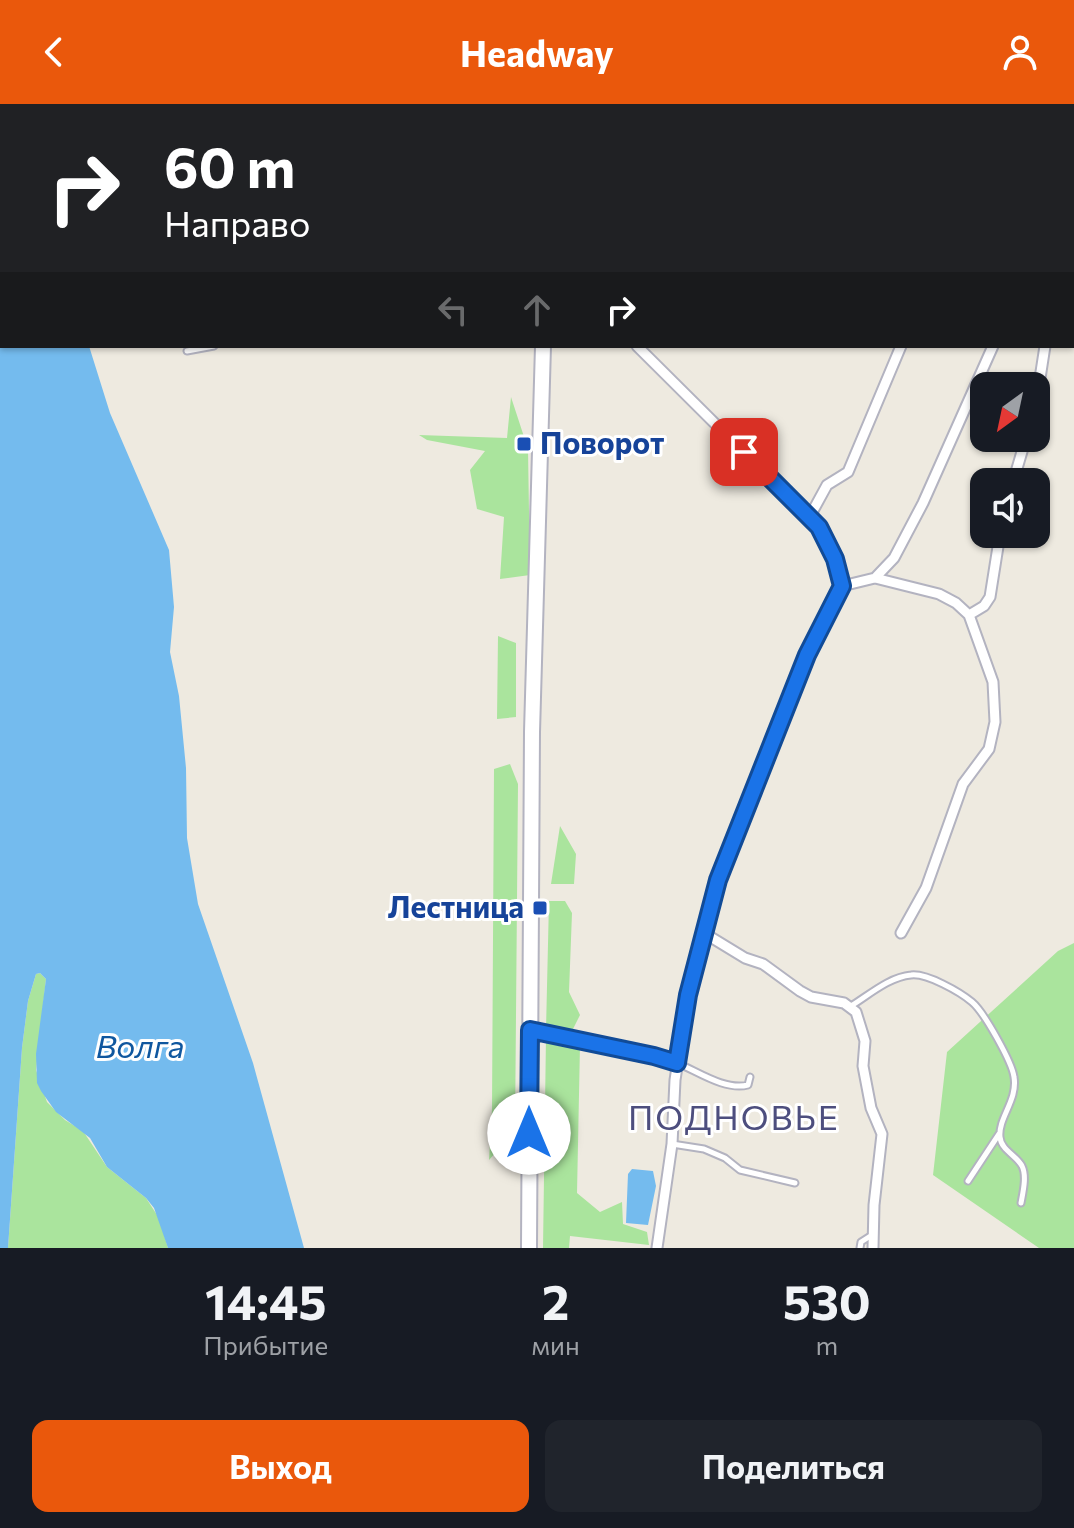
<!DOCTYPE html>
<html lang="ru">
<meta charset="utf-8">
<style>
body{margin:0;font-family:Commissioner,sans-serif;background:#20242c;color:#f1f3f6;height:100vh;display:flex;flex-direction:column;font-size:30px;white-space:nowrap}
*{box-sizing:border-box;margin:0}
p{font-size:26px;color:#9ea1a6}
.icon{flex:none;width:44px;height:44px;fill:none;stroke:currentColor;stroke-width:2;stroke-linecap:round;stroke-linejoin:round}
.map{position:relative;height:1144px;overflow:hidden}
.details{display:flex;flex-direction:column;background:#171b24;flex:1}
.details>*{flex:none}
.banner{position:absolute;left:0px;top:0px;width:1074px;height:244px;box-shadow:0 2px 6px #0004;background:#202124;color:#fff;overflow:hidden}
.needle{width:52px;rotate:213deg}
.controls{position:absolute;left:970px;top:268px;display:grid;gap:16px}
.controls a{display:grid;place-items:center;width:80px;height:80px;border-radius:16px;background:#171b24;box-shadow:0 2px 6px #0004;font-size:40px}
.pin{position:absolute;display:grid;place-items:center;width:68px;height:68px;color:#fff;margin:-34px;border-radius:16px;box-shadow:0 4px 12px #0006}
.me{position:absolute;width:88px;margin:-44px;rotate:0deg;stroke-linejoin:round;filter:drop-shadow(0 0 6px #0008)}
.turn{display:flex;align-items:center;gap:28px;height:168px;padding:0 32px;font-size:36px}
.turn .icon{width:104px;height:104px;stroke-width:2.5}
.turn b{display:block;font-size:56px;line-height:68px}
.lanes{display:flex;align-items:center;height:76px;padding:0 32px;background:#0003;justify-content:center;gap:40px;direction:ltr}
.lanes .off{opacity:.35}
.eta{display:flex;justify-content:space-evenly;align-items:center;height:136px;text-align:center}
.eta b{font-size:48px;font-weight:700;line-height:56px}
.button{display:flex;gap:16px;margin-top:auto;padding:16px 32px}
.button a{flex:1;height:92px;border-radius:16px;background:#ea580c;color:#fff;font-size:32px;font-weight:700;line-height:92px;text-align:center}
.button a+a{background:#20242c;color:#f1f3f6}
header{display:flex;justify-content:space-between;align-items:center;height:104px;padding:0 32px;background:#ea580c;color:#fff;font-size:36px;font-weight:700}
.map>svg:first-child{display:block}
.green{fill:#aae49d}
.water{fill:#74bbee}
.lines{fill:none;stroke-linecap:round;stroke-linejoin:round}
.lane-casing{stroke:#b3b3c0;stroke-width:9}
.street-casing{stroke:#b3b3c0;stroke-width:13}
.secondary-casing{stroke:#b3b3c0;stroke-width:18}
.lane{stroke:#fff;stroke-width:5}
.street{stroke:#fff;stroke-width:9}
.secondary{stroke:#fff;stroke-width:14}
.route-casing{stroke:#114b97;stroke-width:20}
.route{stroke:#1a73e8;stroke-width:14}
.transit-dot{fill:#1a4fb4;stroke:#fff;stroke-width:3}
.labels{text-anchor:middle;stroke-width:6;stroke-linejoin:round;paint-order:stroke}
.transit-label{font-size:30px;font-weight:bold;fill:#164399;stroke:#fff;text-anchor:start}
.water-label{font-size:32px;font-style:italic;fill:#0f579f;stroke:#fff}
.quarter-label{font-size:34px;letter-spacing:2px;fill:#4d4e7e;stroke:#fff}
</style>
<header><svg class="icon" aria-label="back" viewBox="0 0 24 24"><path d="M15 5l-7 7 7 7"/></svg>Headway<svg class="icon" aria-label="person" viewBox="0 0 24 24"><circle cx="12" cy="8" r="4"/><path d="M4 21q1-7 8-7t8 7"/></svg></header>
<div class="map">
<svg width="1074" height="1144" viewBox="0 0 1074 1144">
<rect width="100%" height="100%" fill="#eeeae0"/>
<path class="green" d="M511 293 528 345 530 471 500 475 504 413 477 405 470 366 485 347 427 336 419 331 507 334Z
M498 532 516 539V613L497 615Z
M510 660 518 680 515 1027 489 1056 492 1005 494 665Z
M560 722 576 750 574 780H551Z
M549 797H565L572 809 569 888 580 911 570 931 546 926Z
M1074 839V1144H1039L933 1071 947 948 1058 847Z
M40 869 46 875 36 966 47 998 65 1016 83 1027 107 1063 146 1094 159 1114 168 1144H8L22 944 28 897 36 870Z
M546 932 580 941 577 1089 600 1108 622 1098 623 1120 647 1128 649 1141 570 1132 569 1144H543Z"/>
<path class="water" d="M0 32 2 242H89L110 309 169 446 174 503 170 548 179 592 186 664 187 734 198 800 253 959 304 1144H168L154 1104 146 1094 107 1063 90 1034 56 1008 41 987 37 979 36 950 46 875 40 869 36 870 28 897 22 944 8 1144H0Z
M632 1065 653 1067 656 1082 648 1121 626 1119 628 1070Z"/>
<g class="lines">
<defs>
<path id="lane" d="M422 0 423 2
M871 0 872 2
M187 247 214 242
M851 902C869 891 889 873 911 871 927 869 960 888 972 898 984 908 1012 958 1014 973 1018 996 998 1014 1000 1033 1001 1046 1016 1051 1022 1062 1027 1072 1023 1088 1021 1099
M531 926C576 936 635 942 677 959 697 967 725 987 748 981L750 973
M672 1040 704 1045 725 1054 740 1066 795 1079
M968 1077 999 1030
M860 1144 861 1138 872 1131"/>
<path id="street" d="M1072 128 1074 126
M1072 151 1074 145
M637 242 819 423 835 455 842 482 807 551 718 776 688 891 675 976 672 1040 657 1144
M1036 300 1045 242
M1013 378 1026 334
M809 414 827 381 848 368 901 242
M875 474 939 490 956 499 969 511 993 578 995 618 989 645 963 680 926 784 901 829
M842 482 875 474 894 454 923 399 993 242
M969 511 984 502 990 493 1000 430
M704 829 745 854 763 860 800 887 811 893 844 899 856 908 865 937 863 962 871 1004 882 1030 874 1101 873 1144"/>
<path id="secondary" d="M549 2V0
M529 1144 532 628 543 242"/>
</defs>
<use href="#lane" class="lane-casing"/>
<use href="#street" class="street-casing"/>
<use href="#secondary" class="secondary-casing"/>
<use href="#lane" class="lane"/>
<use href="#street" class="street"/>
<use href="#secondary" class="secondary"/>
</g>
<g class="lines">
<defs>
<path id="route" d="M529 1029 530 926 654 952 677 959 688 891 718 776 807 551 842 482 835 455 819 423 744 348"/>
</defs>
<use href="#route" class="route-casing"/>
<use href="#route" class="route"/>
</g>
<g class="transit-dot">
<rect x="516" y="332" width="16" height="16" rx="4"/>
<rect x="532" y="796" width="16" height="16" rx="4"/>
</g>
<g class="labels">
<g class="transit-label">
<text x="540" y="350">Поворот</text>
<text x="524" y="814" text-anchor="end">Лестница</text>
</g>
<g class="water-label">
<text x="140" y="954">Волга</text>
</g>
<g class="quarter-label">
<text x="734" y="1026">ПОДНОВЬЕ</text>
</g>
</g>
</svg>
<div class="controls">
<a><svg class="needle" viewBox="-14 -14 28 28"><path d="M0-13l5 13h-10z" fill="#e53935"/><path d="M0 13l5-13h-10z" fill="#9ea1a6"/></svg></a>
<a><svg class="icon" aria-label="sound" viewBox="0 0 24 24"><path d="M4 9h4l5-4v14l-5-4H4zM17 9q2 3 0 6"/></svg></a>
</div>
<div class="pin" style="left:744px;top:348px;background:#d93025"><svg class="icon" aria-label="arrive" viewBox="0 0 24 24"><path d="M6 21V4h12l-3 4 3 4H6"/></svg></div>
<svg class="me" style="left:529px;top:1029px" viewBox="-20 -20 40 40"><circle r="19" fill="#fff"/><path d="M0-13L10 11 0 6-10 11z" fill="#1a73e8"/></svg>
<div class="banner">
<div class="turn"><svg class="icon" aria-label="right" viewBox="0 0 24 24"><path d="M7 20v-9h11M14 6l5 5-5 5"/></svg><div><b>60 m</b>Направо</div></div>
<div class="lanes"><svg class="icon off" aria-label="left" viewBox="0 0 24 24"><path d="M17 20v-9H6M10 6l-5 5 5 5"/></svg><svg class="icon off" aria-label="ahead" viewBox="0 0 24 24"><path d="M12 20V5M6 11l6-6 6 6"/></svg><svg class="icon" aria-label="right" viewBox="0 0 24 24"><path d="M7 20v-9h11M14 6l5 5-5 5"/></svg></div>
</div>
</div>
<section class="details">
<div class="eta">
<div><b>14:45</b><p>Прибытие</p></div>
<div><b>2</b><p>мин</p></div>
<div><b>530</b><p>m</p></div>
</div>
<div class="button"><a>Выход</a><a>Поделиться</a></div>
</section>
